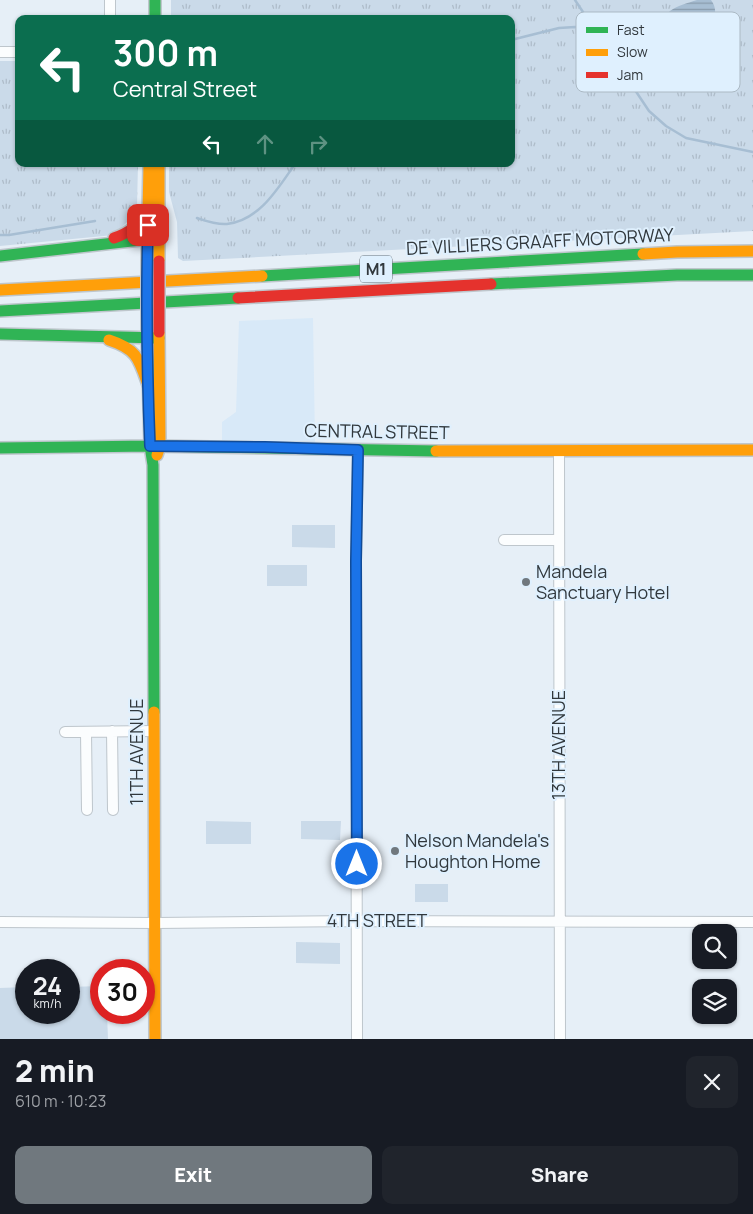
<!DOCTYPE html>
<meta charset="utf-8">
<style>
body{margin:0;font-family:Manrope,sans-serif;background:#20242c;color:#f1f3f6;height:100vh;display:flex;flex-direction:column;font-size:19px;white-space:nowrap}
*{box-sizing:border-box;margin:0}
p{font-size:16px;color:#9ea1a6}
.icon{flex:none;width:28px;height:28px;fill:none;stroke:currentColor;stroke-width:2;stroke-linecap:round;stroke-linejoin:round}
.map{position:relative;height:1039px;overflow:hidden}
.drawer{display:flex;flex-direction:column;background:#171b24;flex:1}
.drawer>*{flex:none}
.guide{position:absolute;left:15px;top:15px;width:500px;height:152px;border-radius:10px;box-shadow:0 1px 4px #0004;background:#0b6e4f;color:#fff;overflow:hidden}
.fabs{position:absolute;left:692px;top:924px;display:grid;gap:10px}
.fabs a{display:grid;place-items:center;width:45px;height:45px;border-radius:10px;background:#171b24;box-shadow:0 1px 4px #0004;font-size:25px}
.speed{position:absolute;left:15px;top:959px;display:flex;gap:10px;font-size:25px;font-weight:700;text-align:center}
.speed>*{display:grid;place-content:center;width:65px;height:65px;border-radius:50%;background:#171b24;box-shadow:0 1px 4px #0004;line-height:1}
.speed small{font-size:12px;font-weight:400}
.speed .limit{border:8px solid #d22;background:#fff;color:#111}
.pin{position:absolute;display:grid;place-items:center;width:42px;height:42px;color:#fff;margin:-21px;border-radius:10px;box-shadow:0 2px 8px #0006}
.me{position:absolute;width:55px;margin:-28px;rotate:0deg;stroke-linejoin:round;filter:drop-shadow(0 0 4px #0008)}
.turn{display:flex;align-items:center;gap:18px;height:105px;padding:0 15px;font-size:22px}
.turn .icon{width:65px;height:65px;stroke-width:2.5}
.turn b{display:block;font-size:35px;line-height:42px}
.lanes{display:flex;align-items:center;height:48px;padding:0 15px;background:#0003;justify-content:center;gap:25px;direction:ltr}
.lanes .off{opacity:.35}
.round{display:grid;place-items:center;flex:none;width:52px;height:52px;border-radius:10px;background:#20242c}
.summary{display:flex;align-items:center;justify-content:space-between;height:85px;padding:0 15px}
h1{font-size:30px;font-weight:800;line-height:38px}
.primary-button{display:flex;gap:10px;margin-top:auto;padding:10px 15px}
.primary-button a{flex:1;height:58px;border-radius:10px;background:#70787e;color:#fff;font-size:20px;font-weight:800;line-height:58px;text-align:center}
.primary-button a+a{background:#20242c;color:#f1f3f6}
.map>svg:first-child{display:block}
.built{fill:#d8e9f8}
.grass{fill:url(#grass-tufts)}
.pitch{fill:#cadae9}
.water{fill:url(#water-rules)}
.lines{fill:none;stroke-linecap:round;stroke-linejoin:round}
.stream{stroke:#a7bed3;stroke-width:2.5}
.street-casing{stroke:#bec6cc;stroke-width:12}
.fast-casing{stroke:#bec6cc;stroke-width:14}
.slow-casing{stroke:#bec6cc;stroke-width:14}
.jam-casing{stroke:#bec6cc;stroke-width:14}
.street{stroke:#fbfdfe;stroke-width:10}
.fast{stroke:#30b455;stroke-width:11}
.slow{stroke:#ff9f0a;stroke-width:11}
.jam{stroke:#e5322d;stroke-width:11}
.slow-bridge-casing{stroke:#bec6cc;stroke-width:14;stroke-linecap:butt}
.jam-bridge-casing{stroke:#bec6cc;stroke-width:14;stroke-linecap:butt}
.slow-bridge{stroke:#ff9f0a;stroke-width:11}
.jam-bridge{stroke:#e5322d;stroke-width:11}
.route-casing{stroke:#114b97;stroke-width:12}
.route{stroke:#1a73e8;stroke-width:9}
.poi-dot{fill:#70787e;stroke:#dff0fe;stroke-width:2}
.labels{text-anchor:middle;stroke-width:4;stroke-linejoin:round;paint-order:stroke}
.shield{fill:#dff0fe;stroke:#656f77;stroke-width:1}
.shield-label{font-size:16px;font-weight:bold;fill:#31383d}
.street-label{font-size:18px;fill:#31383d;stroke:#dff0fe}
.poi-label{font-size:18px;fill:#31383d;stroke:#dff0fe;text-anchor:start}
.key{fill:#dff0fe;stroke:#abb9c4;stroke-width:1}
.key-label{font-size:14px;fill:#31383d}
</style>
<div class="map">
<svg width="753" height="1039" viewBox="0 0 753 1039">
<defs>
<pattern id="grass-tufts" width="24" height="20" patternUnits="userSpaceOnUse" patternTransform="scale(1.25)"><rect width="24" height="20" fill="#cadae9"/><path d="M3 7l-1-3M5 7V3M7 7l1-3M15 17l-1-3M17 17v-4M19 17l1-3" fill="none" stroke="#aebcc9"/></pattern>
<pattern id="water-rules" width="6" height="5" patternUnits="userSpaceOnUse" patternTransform="scale(1.25)"><rect width="6" height="5" fill="#a7bed3"/><path d="M0 2.5h6" fill="none" stroke="#899bac"/></pattern>
</defs>
<rect width="100%" height="100%" fill="#e6eff7"/>
<path class="built" d="M313 318 315 442H222V422L236 412 239 321Z"/>
<path class="grass" d="M171 0H753V231L183 261 178 258 177 222 169 192V164H511V19H171Z
M0 61H19V164H138L137 206 135 214 114 235 0 246Z"/>
<path class="pitch" d="M292 525H335V548L292 547Z
M267 565H307V586H267Z
M206 821 251 822V844H206Z
M301 821H341L340 840 301 839Z
M415 884H448V902H415Z
M296 942 340 943V964L296 963Z
M101 986V1012L107 1013 108 1039H0V988L26 987V1012H69V987Z"/>
<path class="water" d="M697 0H711C722 14 709 32 697 41 694 43 690 44 687 47 679 52 674 61 671 70L657 76 649 73C640 57 639 45 647 27 657 24 662 18 670 11 678 5 688 3 697 0Z"/>
<g class="lines">
<path class="stream" d="M575 0 649 111 666 126 686 138 753 152
M511 40 559 28 575 27 595 31
M197 218C206 221 217 225 227 224 260 220 278 188 295 164
M0 235H9L95 221"/>
<defs>
<path id="street" d="M110 19V0
M0 52H19
M559 451 560 1039
M504 540H559
M112 731 113 810
M65 732 154 731
M86 732 87 810
M0 922 156 923 357 921 753 922
M357 1039 356 561 358 450"/>
<path id="fast" d="M155 0V19
M0 256 158 238
M262 276 643 254
M491 284 677 275H753
M0 311 238 298
M147 331 150 446 153 465 154 712
M0 334 159 338
M0 448 150 446 436 451"/>
<path id="slow" d="M159 164V261
M643 254 677 252 753 251
M147 261 149 164
M0 290 262 276
M109 340C137 349 139 359 148 385
M436 451 753 450
M157 455 160 446 159 332
M154 712 155 1039"/>
<path id="jam" d="M114 238C131 232 137 226 148 212
M238 298 491 284"/>
</defs>
<use href="#street" class="street-casing"/>
<use href="#fast" class="fast-casing"/>
<use href="#slow" class="slow-casing"/>
<use href="#jam" class="jam-casing"/>
<use href="#street" class="street"/>
<use href="#fast" class="fast"/>
<use href="#slow" class="slow"/>
<use href="#jam" class="jam"/>
<defs>
<path id="slow-bridge" d="M147 261V331"/>
<path id="jam-bridge" d="M159 261V332"/>
</defs>
<use href="#slow-bridge" class="slow-bridge-casing"/>
<use href="#jam-bridge" class="jam-bridge-casing"/>
<use href="#slow-bridge" class="slow-bridge"/>
<use href="#jam-bridge" class="jam-bridge"/>
</g>
<g class="lines">
<defs>
<path id="route" d="M148 225C146 299 147 373 150 446L265 447 358 450 356 561 357 864"/>
</defs>
<use href="#route" class="route-casing"/>
<use href="#route" class="route"/>
</g>
<g class="poi-dot">
<circle cx="526" cy="582" r="5"/>
<circle cx="395" cy="851" r="5"/>
</g>
<g class="labels">
<rect class="shield" x="360" y="255.5" width="32" height="27" rx="4"/>
<g class="shield-label">
<text x="376" y="275">M1</text>
</g>
<g class="street-label">
<text transform="translate(540 242) rotate(-3)" y="6">DE VILLIERS GRAAFF MOTORWAY</text>
<text transform="translate(377 432) rotate(1)" y="6">CENTRAL STREET</text>
<text transform="translate(559 745) rotate(-90)" y="6">13TH AVENUE</text>
<text transform="translate(137 752) rotate(-90)" y="6">11TH AVENUE</text>
<text x="377" y="927">4TH STREET</text>
</g>
<g class="poi-label">
<text x="536" y="578">Mandela<tspan x="536" dy="21">Sanctuary Hotel</tspan></text>
<text x="405" y="847">Nelson Mandela's<tspan x="405" dy="21">Houghton Home</tspan></text>
</g>
</g>
<rect x="576" y="12" width="164" height="80" rx="8" class="key"/>
<rect x="586" y="27" width="22" height="6" fill="#30b455"/>
<rect x="586" y="49" width="22" height="7" fill="#ff9f0a"/>
<rect x="586" y="72" width="22" height="6" fill="#e5322d"/>
<g class="key-label">
<text x="617" y="35">Fast</text>
<text x="617" y="57">Slow</text>
<text x="617" y="80">Jam</text>
</g>
</svg>
<div class="fabs">
<a><svg class="icon" aria-label="search" viewBox="0 0 24 24"><circle cx="10" cy="10" r="6"/><path d="M15 15l6 6"/></svg></a>
<a><svg class="icon" aria-label="layers" viewBox="0 0 24 24"><path d="M12 4l9 5-9 5-9-5zM3 14l9 5 9-5"/></svg></a>
</div>
<div class="speed"><div>24<small>km/h</small></div><div class="limit">30</div></div>
<div class="pin" style="left:148px;top:225px;background:#d93025"><svg class="icon" aria-label="arrive" viewBox="0 0 24 24"><path d="M6 21V4h12l-3 4 3 4H6"/></svg></div>
<svg class="me" style="left:357px;top:864px" viewBox="-20 -20 40 40"><circle r="17" fill="#1a73e8" stroke="#fff" stroke-width="3"/><path d="M0-11L8 9 0 5-8 9z" fill="#fff"/></svg>
<div class="guide">
<div class="turn"><svg class="icon" aria-label="left" viewBox="0 0 24 24"><path d="M17 20v-9H6M10 6l-5 5 5 5"/></svg><div><b>300 m</b>Central Street</div></div>
<div class="lanes"><svg class="icon" aria-label="left" viewBox="0 0 24 24"><path d="M17 20v-9H6M10 6l-5 5 5 5"/></svg><svg class="icon off" aria-label="ahead" viewBox="0 0 24 24"><path d="M12 20V5M6 11l6-6 6 6"/></svg><svg class="icon off" aria-label="right" viewBox="0 0 24 24"><path d="M7 20v-9h11M14 6l5 5-5 5"/></svg></div>
</div>
</div>
<section class="drawer">
<div class="summary"><div><h1>2 min</h1><p>610 m · 10:23</p></div><a class="round"><svg class="icon" aria-label="close" viewBox="0 0 24 24"><path d="M6 6l12 12M18 6L6 18"/></svg></a></div>
<div class="primary-button"><a>Exit</a><a>Share</a></div>
</section>
